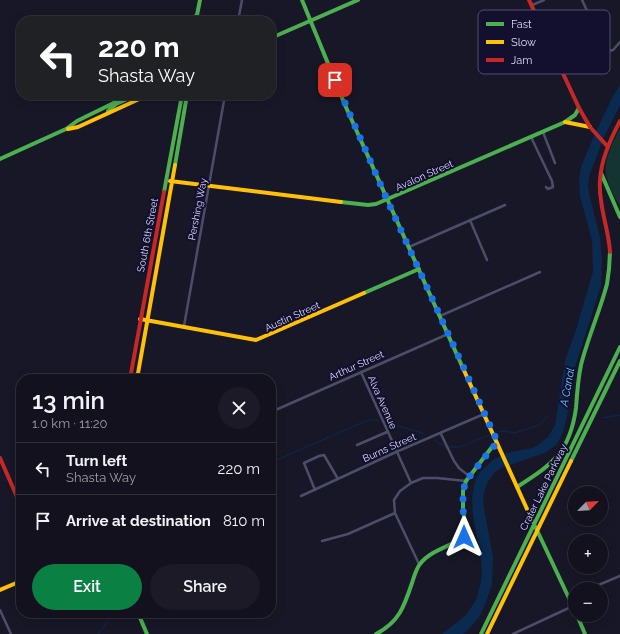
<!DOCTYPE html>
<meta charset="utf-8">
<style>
body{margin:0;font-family:Raleway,sans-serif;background:#1b1a26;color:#f1f3f6;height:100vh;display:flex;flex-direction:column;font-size:15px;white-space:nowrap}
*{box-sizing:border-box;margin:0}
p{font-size:13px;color:#9c9da4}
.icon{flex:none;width:22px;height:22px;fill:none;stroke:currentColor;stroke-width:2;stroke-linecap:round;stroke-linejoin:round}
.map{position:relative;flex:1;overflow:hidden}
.drawer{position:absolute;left:16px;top:374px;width:260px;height:244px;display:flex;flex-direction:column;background:#12111d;border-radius:16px;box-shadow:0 2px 10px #0003,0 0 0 1px #31313b}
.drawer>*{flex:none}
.top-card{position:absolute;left:16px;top:16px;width:260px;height:84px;border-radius:16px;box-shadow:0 2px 10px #0003,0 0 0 1px #31313b;background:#202124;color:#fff;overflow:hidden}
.needle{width:26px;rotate:66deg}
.buttons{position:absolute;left:568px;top:486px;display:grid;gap:8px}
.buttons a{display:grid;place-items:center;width:40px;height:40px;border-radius:50%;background:#12111d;box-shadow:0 2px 10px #0003,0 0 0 1px #31313b;font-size:20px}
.pin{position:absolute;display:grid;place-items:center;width:34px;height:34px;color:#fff;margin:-17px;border-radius:8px;box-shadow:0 2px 6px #0006}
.me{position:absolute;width:44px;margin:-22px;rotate:0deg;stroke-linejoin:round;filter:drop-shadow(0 0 3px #0008)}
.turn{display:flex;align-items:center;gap:14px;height:84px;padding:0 16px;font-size:18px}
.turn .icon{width:52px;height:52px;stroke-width:2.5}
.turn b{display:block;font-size:28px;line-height:34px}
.round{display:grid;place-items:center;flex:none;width:42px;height:42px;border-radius:21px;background:#1b1a26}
.head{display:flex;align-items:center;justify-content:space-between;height:68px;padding:0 16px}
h1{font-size:24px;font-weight:600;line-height:30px}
.button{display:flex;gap:8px;margin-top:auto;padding:8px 16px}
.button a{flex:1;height:46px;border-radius:24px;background:#0b8043;color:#fff;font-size:16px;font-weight:600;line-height:46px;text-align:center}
.button a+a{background:#1b1a26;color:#f1f3f6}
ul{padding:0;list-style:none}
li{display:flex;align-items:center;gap:12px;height:52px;padding:0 16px;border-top:1px solid #31313b}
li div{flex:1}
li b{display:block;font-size:15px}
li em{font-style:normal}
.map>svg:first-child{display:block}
.green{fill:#143431}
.water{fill:#0b2a50}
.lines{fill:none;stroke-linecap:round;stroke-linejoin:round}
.stream{stroke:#0b2a50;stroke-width:1}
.street{stroke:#4c4d68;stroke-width:2.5}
.fast{stroke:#4caf50;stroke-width:4}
.slow{stroke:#ffc107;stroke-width:4}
.jam{stroke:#c62828;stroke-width:4}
.route{stroke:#1a73e8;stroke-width:7;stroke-dasharray:0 12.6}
.labels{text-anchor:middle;stroke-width:4;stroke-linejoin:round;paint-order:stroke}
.street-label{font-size:10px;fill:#deddff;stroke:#12102e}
.water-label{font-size:11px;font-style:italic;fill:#6bcaff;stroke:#12102e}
.key{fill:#12102e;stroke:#4f4e6d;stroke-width:1}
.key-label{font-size:11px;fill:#deddff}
</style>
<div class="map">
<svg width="620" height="634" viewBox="0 0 620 634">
<rect width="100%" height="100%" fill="#181727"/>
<path class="green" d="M620 128V207C616 198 609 188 607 178 602 162 613 143 620 128Z"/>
<path class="water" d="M620 85V105L604 137 589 176 588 185 590 198 600 237 602 259 601 286 573 373 567 416 563 432 557 444 547 452 501 468 494 473 487 483 483 496 484 509 493 557 492 585 486 602 479 617 467 631 463 634H442L466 615 476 600 481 582 482 572 481 558 473 516 472 498 474 486 476 479 480 472 493 460 507 453 532 448 538 445 548 437 555 425 565 361 576 330 593 272 592 240 580 196 579 179 581 167 594 136 613 96Z"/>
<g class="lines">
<path class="stream" d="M603 418 620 415
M389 423 425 434
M498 432 505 431 515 433 539 425 548 416
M434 440 446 447
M449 447H460L489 435
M272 462 368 420H378
M98 634 114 613"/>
<path class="street" d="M582 0 604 47 608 51 613 50 620 42
M532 5 544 0
M238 21 242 0
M543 132 555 163
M531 137 552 181 553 187 548 189 546 187
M470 220 487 260
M409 247 505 205
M440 316 540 272
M184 326 225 95
M361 372 411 483
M271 412 448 334
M441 434 454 461 459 468 469 476
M357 445 387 432
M315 490 304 463 319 456 324 455 338 479
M301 496 396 452 484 414
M322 541 348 534 395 513
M419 564 395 513 394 500 400 491 411 483 423 478H437L466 481
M589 589 620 576
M569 597 575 595
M0 610 11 634
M513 634 573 606"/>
<path class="fast" d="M302 0 345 105 462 366
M192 21 193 18 197 15
M198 21 197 15 200 0
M271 38 358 0
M108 111 116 104 125 100
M0 159 66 129 77 121 130 95
M175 165 187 95
M601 173 620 217
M164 192 182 95
M341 202 368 205 376 204 565 122 575 115 579 108
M364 293 419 269
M571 461 620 361
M517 487C553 464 570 452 576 408 577 393 578 379 581 365 588 337 600 311 607 284L609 269 610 252
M527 509 575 611
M138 613 147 634
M577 615 585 634
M376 634C399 622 404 607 412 583 414 577 416 569 420 564 431 550 451 546 465 537L466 529 463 510V491L466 481 492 447 497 443
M481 634 620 347"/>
<path class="slow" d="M565 122 590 127
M68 129 78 127 148 95
M170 181 341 202
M140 319 256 340 364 293
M462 366 527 509
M137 379 175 165
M0 590 21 581
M487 634 571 461"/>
<path class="jam" d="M529 0 579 108 590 127 608 147
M610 252C609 234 603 218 601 200 596 171 607 146 620 121
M130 379 164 192
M0 458 21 506"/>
</g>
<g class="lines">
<path class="route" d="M335 80 389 204 498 443 492 448 466 481 463 491V510L466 529 464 537"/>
</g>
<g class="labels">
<g class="street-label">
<text transform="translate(424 175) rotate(-24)" y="4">Avalon Street</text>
<text transform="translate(197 209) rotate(-79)" y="4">Pershing Way</text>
<text transform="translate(147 235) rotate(-79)" y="4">South 6th Street</text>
<text transform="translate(292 316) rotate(-24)" y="4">Austin Street</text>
<text transform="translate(356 365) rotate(-24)" y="4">Arthur Street</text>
<text transform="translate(383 402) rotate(66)" y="4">Alva Avenue</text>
<text transform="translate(389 447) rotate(-24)" y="4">Burns Street</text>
<text transform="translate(543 487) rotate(-64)" y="4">Crater Lake Parkway</text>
</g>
<g class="water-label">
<text transform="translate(567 387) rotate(-80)" y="4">A Canal</text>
</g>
</g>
<rect x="478" y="10" width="132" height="64" rx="6" class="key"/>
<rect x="486" y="22" width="18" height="4" fill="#4caf50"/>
<rect x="486" y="40" width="18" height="4" fill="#ffc107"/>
<rect x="486" y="58" width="18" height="4" fill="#c62828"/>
<g class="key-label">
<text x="511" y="28">Fast</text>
<text x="511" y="46">Slow</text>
<text x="511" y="64">Jam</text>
</g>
</svg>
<div class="buttons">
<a><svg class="needle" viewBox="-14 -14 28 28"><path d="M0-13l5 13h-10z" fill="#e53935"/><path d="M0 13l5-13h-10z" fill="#9c9da4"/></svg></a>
<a>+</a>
<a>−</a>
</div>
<div class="pin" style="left:335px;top:80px;background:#d93025"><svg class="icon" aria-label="arrive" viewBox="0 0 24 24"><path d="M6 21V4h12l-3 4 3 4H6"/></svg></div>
<svg class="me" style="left:464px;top:537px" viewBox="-20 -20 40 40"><path d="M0-17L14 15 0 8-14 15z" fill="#1a73e8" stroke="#fff" stroke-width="4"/></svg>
<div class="top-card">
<div class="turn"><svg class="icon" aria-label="left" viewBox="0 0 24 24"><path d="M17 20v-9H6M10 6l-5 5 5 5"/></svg><div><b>220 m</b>Shasta Way</div></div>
</div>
<section class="drawer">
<div class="head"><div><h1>13 min</h1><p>1.0 km · 11:20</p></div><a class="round"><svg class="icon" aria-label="close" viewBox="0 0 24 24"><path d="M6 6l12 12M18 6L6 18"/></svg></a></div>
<ul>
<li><svg class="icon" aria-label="left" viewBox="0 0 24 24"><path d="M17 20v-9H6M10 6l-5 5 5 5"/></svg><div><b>Turn left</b><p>Shasta Way</p></div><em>220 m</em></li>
<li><svg class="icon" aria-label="arrive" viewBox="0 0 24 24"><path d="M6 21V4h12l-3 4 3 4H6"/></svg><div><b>Arrive at destination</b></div><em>810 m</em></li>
</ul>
<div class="button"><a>Exit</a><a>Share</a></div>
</section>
</div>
